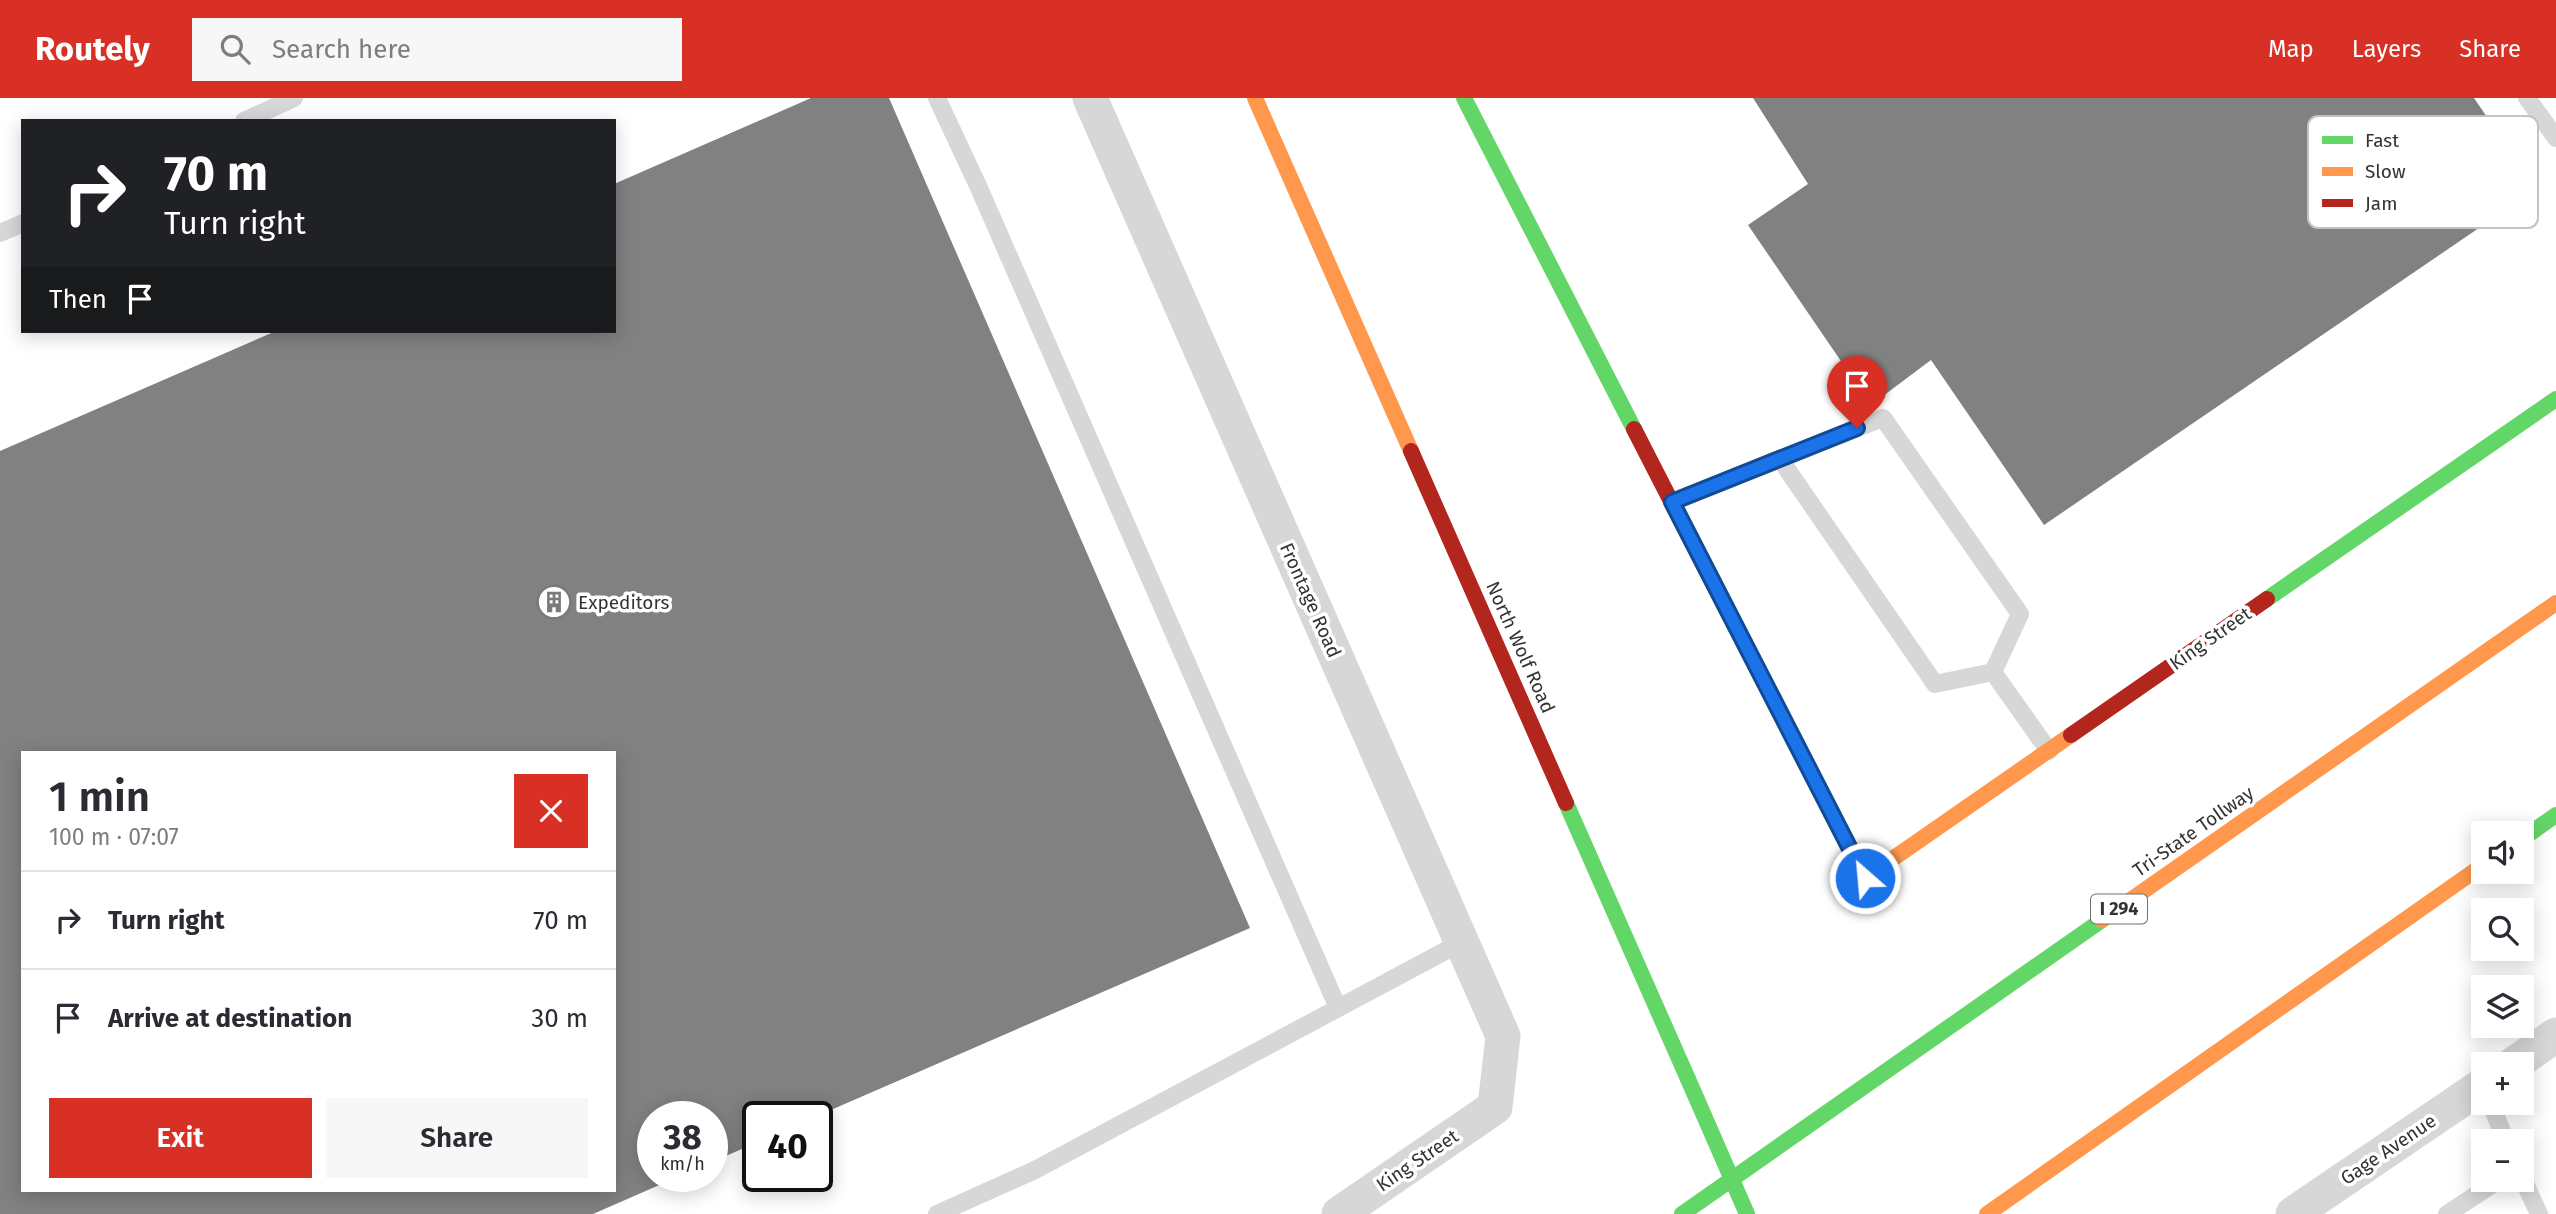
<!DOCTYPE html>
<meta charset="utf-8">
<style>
body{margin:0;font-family:"Fira Sans",sans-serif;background:#f7f7f7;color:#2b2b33;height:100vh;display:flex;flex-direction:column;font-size:26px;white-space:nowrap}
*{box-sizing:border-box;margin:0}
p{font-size:23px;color:#7c7c81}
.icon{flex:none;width:38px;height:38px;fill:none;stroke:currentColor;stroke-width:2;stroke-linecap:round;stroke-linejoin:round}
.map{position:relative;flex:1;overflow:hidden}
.panel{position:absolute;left:21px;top:653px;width:595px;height:441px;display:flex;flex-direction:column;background:#fff;border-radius:0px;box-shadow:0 4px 18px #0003}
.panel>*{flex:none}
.hud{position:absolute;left:21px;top:21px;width:595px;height:214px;border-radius:0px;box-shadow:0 4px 18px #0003;background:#202124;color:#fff;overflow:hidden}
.controls{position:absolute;left:2471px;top:723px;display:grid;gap:14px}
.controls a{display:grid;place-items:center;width:63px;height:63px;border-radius:0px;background:#fff;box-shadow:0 4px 18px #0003;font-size:35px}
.speed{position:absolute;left:637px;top:1003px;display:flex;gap:14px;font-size:35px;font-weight:700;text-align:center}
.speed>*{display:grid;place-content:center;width:91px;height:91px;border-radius:50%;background:#fff;box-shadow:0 4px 18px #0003;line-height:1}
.speed small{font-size:18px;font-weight:400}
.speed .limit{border:4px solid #111;border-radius:10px;background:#fff;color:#111}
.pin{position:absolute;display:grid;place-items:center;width:60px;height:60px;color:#fff;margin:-72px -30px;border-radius:50% 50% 50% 0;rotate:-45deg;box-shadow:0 0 7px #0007}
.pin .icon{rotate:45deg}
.me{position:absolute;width:77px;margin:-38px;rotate:333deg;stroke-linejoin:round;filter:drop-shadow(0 0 5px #0008)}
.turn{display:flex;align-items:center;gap:24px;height:147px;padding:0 28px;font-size:32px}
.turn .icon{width:91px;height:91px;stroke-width:2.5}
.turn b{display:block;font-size:49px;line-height:60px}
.then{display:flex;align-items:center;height:66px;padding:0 28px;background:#0003;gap:14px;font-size:26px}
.round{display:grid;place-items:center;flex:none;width:74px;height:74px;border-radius:0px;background:#f7f7f7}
.headline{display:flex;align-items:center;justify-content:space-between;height:119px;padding:0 28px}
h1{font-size:42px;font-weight:600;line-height:52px}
.cta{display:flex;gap:14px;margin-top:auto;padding:14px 28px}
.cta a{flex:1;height:80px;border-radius:0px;background:#d93025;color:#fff;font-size:28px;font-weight:600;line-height:80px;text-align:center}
.cta a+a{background:#f7f7f7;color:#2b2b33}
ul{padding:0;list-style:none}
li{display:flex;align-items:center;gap:21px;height:98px;padding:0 28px;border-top:2px solid #e1e1e2}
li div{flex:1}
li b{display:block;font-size:26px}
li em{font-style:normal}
header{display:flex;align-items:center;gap:42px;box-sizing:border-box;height:98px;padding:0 35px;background:#d93025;color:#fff}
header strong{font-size:33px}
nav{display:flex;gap:38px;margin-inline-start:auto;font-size:24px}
.search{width:490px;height:63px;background:#f7f7f7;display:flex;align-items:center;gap:18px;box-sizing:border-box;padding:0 24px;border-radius:0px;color:#7c7c81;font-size:26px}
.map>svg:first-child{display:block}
.building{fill:#818181;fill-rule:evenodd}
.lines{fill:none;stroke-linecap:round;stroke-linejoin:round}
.lane{stroke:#d7d7d7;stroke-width:18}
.street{stroke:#d7d7d7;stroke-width:35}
.fast{stroke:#63d668;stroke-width:16}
.slow{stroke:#ff974d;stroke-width:16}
.jam{stroke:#b3261e;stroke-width:16}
.fast-bridge{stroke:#63d668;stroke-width:16}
.route-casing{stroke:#114b97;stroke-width:18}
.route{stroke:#1a73e8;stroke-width:12}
.labels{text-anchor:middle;stroke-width:7;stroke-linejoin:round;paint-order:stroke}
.shield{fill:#fff;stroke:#707070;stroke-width:2}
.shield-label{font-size:18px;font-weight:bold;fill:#333}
.street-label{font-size:19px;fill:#333;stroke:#fff}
.poi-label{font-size:19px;fill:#333;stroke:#fff;text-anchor:start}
.key{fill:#fff;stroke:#c2c2c2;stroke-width:2}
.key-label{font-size:19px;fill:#333}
</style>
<header>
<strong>Routely</strong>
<div class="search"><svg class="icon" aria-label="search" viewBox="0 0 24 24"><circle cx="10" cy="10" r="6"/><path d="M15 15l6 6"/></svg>Search here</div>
<nav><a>Map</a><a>Layers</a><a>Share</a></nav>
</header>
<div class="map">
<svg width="2556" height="1116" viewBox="0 0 2556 1116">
<rect width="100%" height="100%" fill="#fff"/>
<path class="building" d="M811 0H889L1250 830 817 1018H758V1044L712 1064V1018H653V1078H680L593 1116H0V353L276 233H614V86ZM23 654H614V1092H23Z
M1753 0H2474L2536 91 2044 427 1931 262 1871 307 1748 127 1808 86Z"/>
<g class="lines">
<path class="lane" d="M937 0 979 90 1338 910
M2527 0 2556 40
M244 23 294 0
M0 135 23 125
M1780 361 1935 586 1993 574
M1672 404 1883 320 2020 516 1993 574
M1993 574 2049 653
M2490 1004 2506 1043
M2522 1079 2539 1116
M937 1116 1035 1072 1462 844
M2447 1116 2499 1082"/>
<path class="street" d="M1090 0 1503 938 1495 1009 1339 1116
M2514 966 2556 937
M2293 1116 2483 987"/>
<path class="fast" d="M1464 0 1634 331
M2267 501 2556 301
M1566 705 1688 981
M2522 741 2556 717
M1682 1116 2102 822"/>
<path class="slow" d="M1255 0 1411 353
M1736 530 1865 780 2071 637
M2102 822 2556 505
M1987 1116 2483 767"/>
<path class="jam" d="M1634 331 1736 530
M1411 353 1566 705
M2071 637 2267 501"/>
<path class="fast-bridge" d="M1688 981 1747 1116"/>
</g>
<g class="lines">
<defs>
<path id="route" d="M1857 330 1672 404 1865 780"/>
</defs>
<use href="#route" class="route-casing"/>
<use href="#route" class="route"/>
</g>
<defs>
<symbol id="building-ring" viewBox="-11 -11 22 22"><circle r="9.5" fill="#fff" stroke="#7a7a7a" stroke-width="1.5"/><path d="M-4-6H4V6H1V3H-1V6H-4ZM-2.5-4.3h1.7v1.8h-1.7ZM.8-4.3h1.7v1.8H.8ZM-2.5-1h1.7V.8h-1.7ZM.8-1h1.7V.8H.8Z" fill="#7a7a7a"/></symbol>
</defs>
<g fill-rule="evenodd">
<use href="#building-ring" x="535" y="485" width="38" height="38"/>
</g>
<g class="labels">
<rect class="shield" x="2091" y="796.5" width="56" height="29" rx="5"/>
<g class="shield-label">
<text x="2119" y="817">I 294</text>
</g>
<g class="street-label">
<text transform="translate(1311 502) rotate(66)" y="7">Frontage Road</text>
<text transform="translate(2210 540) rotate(-35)" y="7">King Street</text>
<text transform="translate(1521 549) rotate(66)" y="7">North Wolf Road</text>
<text transform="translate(2193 733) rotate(-35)" y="7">Tri-State Tollway</text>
<text transform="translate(2388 1051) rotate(-34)" y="7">Gage Avenue</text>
<text transform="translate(1417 1062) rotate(-34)" y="7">King Street</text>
</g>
<g class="poi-label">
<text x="578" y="511">Expeditors</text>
</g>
</g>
<rect x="2308" y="18" width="230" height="112" rx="10" class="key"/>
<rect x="2322" y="38" width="31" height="8" fill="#63d668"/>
<rect x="2322" y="69" width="31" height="9" fill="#ff974d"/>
<rect x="2322" y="101" width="31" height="8" fill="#b3261e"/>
<g class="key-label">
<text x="2365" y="49">Fast</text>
<text x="2365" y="80">Slow</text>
<text x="2365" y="112">Jam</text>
</g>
</svg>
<div class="controls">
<a><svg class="icon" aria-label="sound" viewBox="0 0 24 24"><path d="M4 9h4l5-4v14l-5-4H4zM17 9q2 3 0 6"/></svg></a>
<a><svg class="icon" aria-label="search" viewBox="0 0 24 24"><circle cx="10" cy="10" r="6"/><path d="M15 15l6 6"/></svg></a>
<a><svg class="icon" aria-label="layers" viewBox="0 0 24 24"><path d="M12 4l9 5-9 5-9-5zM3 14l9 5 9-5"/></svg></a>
<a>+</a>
<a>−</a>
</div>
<div class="speed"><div>38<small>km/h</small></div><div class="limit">40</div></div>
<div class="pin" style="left:1857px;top:330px;background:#d93025"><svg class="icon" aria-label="arrive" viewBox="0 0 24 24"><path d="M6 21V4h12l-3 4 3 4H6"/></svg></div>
<svg class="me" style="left:1865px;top:780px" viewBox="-20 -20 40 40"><circle r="17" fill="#1a73e8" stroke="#fff" stroke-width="3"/><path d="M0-11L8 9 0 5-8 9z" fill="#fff"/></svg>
<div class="hud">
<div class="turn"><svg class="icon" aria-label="right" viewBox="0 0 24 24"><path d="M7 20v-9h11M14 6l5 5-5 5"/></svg><div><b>70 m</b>Turn right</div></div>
<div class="then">Then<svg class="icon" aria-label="arrive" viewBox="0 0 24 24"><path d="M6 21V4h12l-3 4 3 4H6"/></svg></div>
</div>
<section class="panel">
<div class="headline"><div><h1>1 min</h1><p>100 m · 07:07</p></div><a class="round" style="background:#d93025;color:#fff"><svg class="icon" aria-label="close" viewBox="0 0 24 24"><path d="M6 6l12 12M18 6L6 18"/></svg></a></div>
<ul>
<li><svg class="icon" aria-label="right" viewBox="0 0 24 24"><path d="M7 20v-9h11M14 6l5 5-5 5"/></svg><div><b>Turn right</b></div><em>70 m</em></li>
<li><svg class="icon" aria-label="arrive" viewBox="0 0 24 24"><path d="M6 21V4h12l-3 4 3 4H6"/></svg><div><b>Arrive at destination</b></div><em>30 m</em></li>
</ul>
<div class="cta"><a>Exit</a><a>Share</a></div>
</section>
</div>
